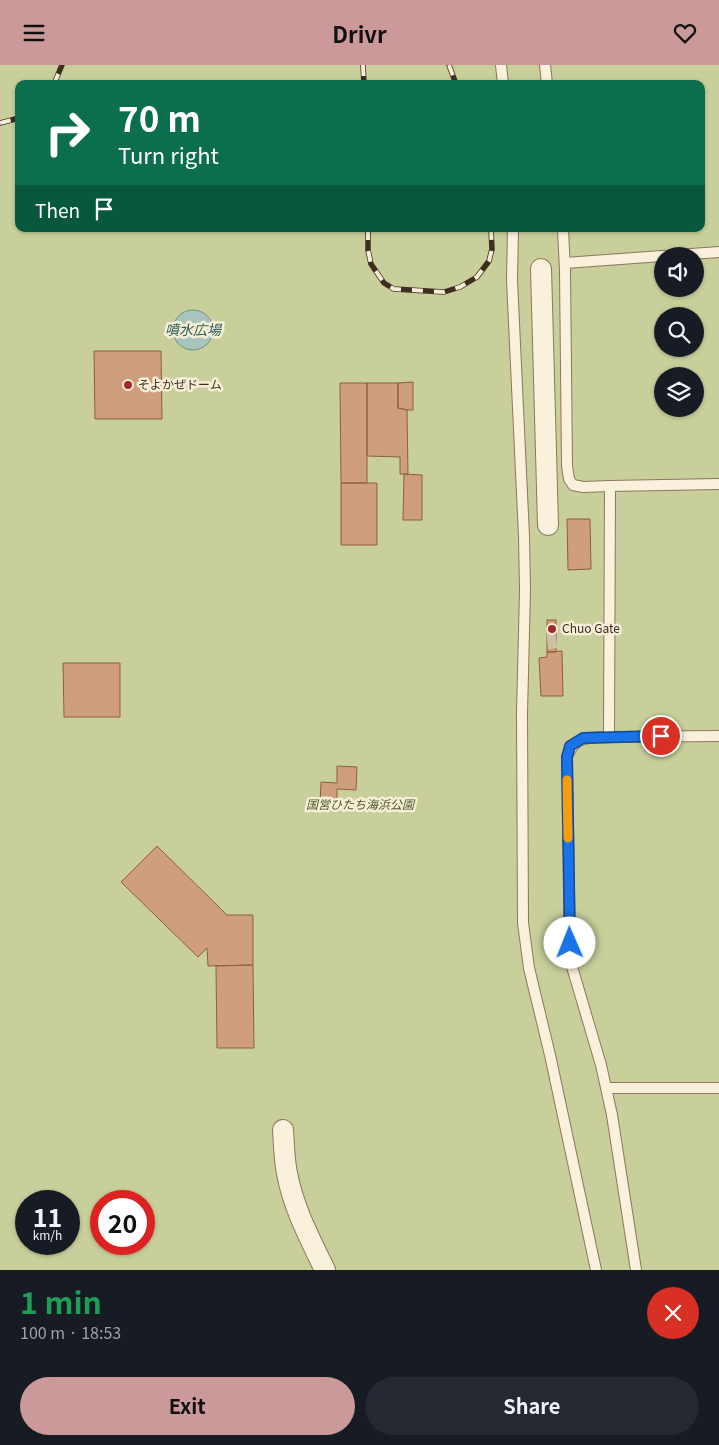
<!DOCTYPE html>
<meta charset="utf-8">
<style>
body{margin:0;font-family:Georgia,"Noto Sans JP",serif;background:#242831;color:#f1f3f6;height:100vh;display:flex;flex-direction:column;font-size:19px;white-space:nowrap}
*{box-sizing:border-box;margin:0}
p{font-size:16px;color:#9ea1a6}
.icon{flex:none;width:28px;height:28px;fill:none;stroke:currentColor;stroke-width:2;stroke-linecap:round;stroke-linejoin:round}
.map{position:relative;height:1205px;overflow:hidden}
.sheet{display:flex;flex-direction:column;background:#171b24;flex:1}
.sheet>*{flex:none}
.top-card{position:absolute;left:15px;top:15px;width:690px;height:152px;border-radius:10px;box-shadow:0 1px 4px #0004;background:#0b6e4f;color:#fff;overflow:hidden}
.controls{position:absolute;left:654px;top:182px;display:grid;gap:10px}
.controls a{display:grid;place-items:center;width:50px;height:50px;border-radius:50%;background:#171b24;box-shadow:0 1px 4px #0004;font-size:25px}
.speed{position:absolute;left:15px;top:1125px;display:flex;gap:10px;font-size:25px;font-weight:700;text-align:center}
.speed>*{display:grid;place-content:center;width:65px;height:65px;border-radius:50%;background:#171b24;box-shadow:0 1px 4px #0004;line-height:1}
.speed small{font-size:12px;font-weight:400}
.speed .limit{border:8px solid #d22;background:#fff;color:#111}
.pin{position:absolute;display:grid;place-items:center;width:42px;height:42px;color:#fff;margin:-21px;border:2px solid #fff;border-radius:50%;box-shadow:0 1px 5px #0007}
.me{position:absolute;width:55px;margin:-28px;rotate:359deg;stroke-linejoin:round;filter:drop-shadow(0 0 4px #0008)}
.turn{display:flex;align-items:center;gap:18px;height:105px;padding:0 20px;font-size:22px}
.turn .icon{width:65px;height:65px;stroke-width:2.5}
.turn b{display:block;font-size:35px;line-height:42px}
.then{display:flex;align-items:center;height:48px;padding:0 20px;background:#0003;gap:10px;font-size:19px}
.round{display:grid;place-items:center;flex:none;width:52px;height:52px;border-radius:26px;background:#242831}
.summary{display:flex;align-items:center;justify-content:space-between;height:85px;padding:0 20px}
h1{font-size:30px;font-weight:700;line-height:38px;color:#1e9e55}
.action{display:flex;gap:10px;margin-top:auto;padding:10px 20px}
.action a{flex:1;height:58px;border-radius:30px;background:#cc999b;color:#111;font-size:20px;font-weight:700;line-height:58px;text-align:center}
.action a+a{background:#242831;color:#f1f3f6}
header{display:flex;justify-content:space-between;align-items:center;height:65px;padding:0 20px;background:#cc999b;color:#111;font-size:22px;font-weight:700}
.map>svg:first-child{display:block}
.green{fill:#c9cf9b;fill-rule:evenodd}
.water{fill:#a9c4bc;stroke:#6f938a}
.building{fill:#cf9f7d;stroke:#8d5f41}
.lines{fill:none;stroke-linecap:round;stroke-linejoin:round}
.street-tunnel{stroke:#ccc0a6;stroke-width:20;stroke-dasharray:20 10;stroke-linecap:butt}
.lane-casing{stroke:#8d765c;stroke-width:12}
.street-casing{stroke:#8d765c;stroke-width:22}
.lane{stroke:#faf1dc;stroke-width:10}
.street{stroke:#faf1dc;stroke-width:20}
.rail-casing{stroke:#3d2e20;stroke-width:5.5}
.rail{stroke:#f7eed8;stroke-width:4;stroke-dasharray:11;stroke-linecap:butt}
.route-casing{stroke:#114b97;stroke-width:12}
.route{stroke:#1a73e8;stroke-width:9}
.slow{stroke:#f59e0b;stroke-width:9}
.poi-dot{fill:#9e2a2b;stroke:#f7eed8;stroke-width:2}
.labels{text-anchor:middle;stroke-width:5;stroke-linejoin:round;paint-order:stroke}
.poi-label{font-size:12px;fill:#3d2e20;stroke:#f7eed8;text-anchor:start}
.park-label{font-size:12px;font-style:italic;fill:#4d5a26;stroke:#f7eed8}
.water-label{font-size:14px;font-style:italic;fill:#2f5d5a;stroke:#f7eed8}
</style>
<header><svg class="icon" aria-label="menu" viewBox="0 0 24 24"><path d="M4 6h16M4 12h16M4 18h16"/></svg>Drivr<svg class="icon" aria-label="heart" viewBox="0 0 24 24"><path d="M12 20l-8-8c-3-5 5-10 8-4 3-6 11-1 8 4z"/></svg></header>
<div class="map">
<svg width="719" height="1205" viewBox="0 0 719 1205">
<rect width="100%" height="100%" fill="#f0e4c8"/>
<path class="green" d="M0 0H719V1205H0ZM19 19H701V164H19ZM662 191H695V224H662ZM662 251H695V284H662ZM662 311H695V344H662ZM26 1136H69V1179H26ZM101 1136H144V1179H101Z"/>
<path class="water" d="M173 265a20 20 0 1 1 40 0a20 20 0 1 1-40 0Z"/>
<path class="building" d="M94 286H161L162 354H95Z
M413 317V345H407L398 343V318Z
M340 318H367V418H341Z
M367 318H398V343L407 345 408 409H400V392L367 391Z
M404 409 422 410V455H403Z
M341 418H377V480H341Z
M567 454H590L591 504 568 505Z
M547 555H556V587H547Z
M562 586 563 631H541L539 593 547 592V587Z
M63 598H120V652H64Z
M337 701 357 702 356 725 337 724V739L320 738 321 717 337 718Z
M157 781 227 850H253V900L208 901 207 883 198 892 121 817Z
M253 900 254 983H217L216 901Z"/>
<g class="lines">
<path class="street-tunnel" d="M547 574 556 573"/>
<defs>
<path id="lane" d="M501 0 503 19
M545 0 547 19
M513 164 512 215 524 471 525 525 522 648 523 858 529 903 550 990 596 1205
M563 164 565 206 567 401 569 414 573 420 583 422 610 421 609 672C589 673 575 670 567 692L570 895 601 1000 612 1050 636 1205
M664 191 719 187
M565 198 662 191
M610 421 719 419
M609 672 719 671
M606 1023H719"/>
<path id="street" d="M541 204 548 460
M283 1065C284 1079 284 1094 287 1108 293 1142 310 1174 325 1205"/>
</defs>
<use href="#lane" class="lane-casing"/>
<use href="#street" class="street-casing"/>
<use href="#lane" class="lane"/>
<use href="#street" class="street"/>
<defs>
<path id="rail" d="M363 0 364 19
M449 0 456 19
M54 19 62 0
M0 58 19 53
M368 164V185L371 199 384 218 394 224 444 227 460 222 477 212 489 196 492 184 491 164"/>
</defs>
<use href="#rail" class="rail-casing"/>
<use href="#rail" class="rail"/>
</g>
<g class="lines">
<defs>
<path id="route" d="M570 878 567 692 570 681 583 673 661 671"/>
</defs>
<use href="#route" class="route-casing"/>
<use href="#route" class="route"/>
<path class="slow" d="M567 715 568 773"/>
</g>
<g class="poi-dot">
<circle cx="128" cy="320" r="5"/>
<circle cx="552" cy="564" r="5"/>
</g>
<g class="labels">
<g class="poi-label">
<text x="138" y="324">そよかぜドーム</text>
<text x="562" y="568">Chuo Gate</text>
</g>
<g class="park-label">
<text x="360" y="744">国営ひたち海浜公園</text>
</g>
<g class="water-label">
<text x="193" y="270">噴水広場</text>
</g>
</g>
</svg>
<div class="controls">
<a><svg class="icon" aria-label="sound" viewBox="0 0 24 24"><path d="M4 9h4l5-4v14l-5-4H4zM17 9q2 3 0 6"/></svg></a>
<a><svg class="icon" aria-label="search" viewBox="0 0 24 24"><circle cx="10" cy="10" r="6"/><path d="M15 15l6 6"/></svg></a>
<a><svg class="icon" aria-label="layers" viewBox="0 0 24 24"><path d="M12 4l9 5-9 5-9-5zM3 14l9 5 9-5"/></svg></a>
</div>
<div class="speed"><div>11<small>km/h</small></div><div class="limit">20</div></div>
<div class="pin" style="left:661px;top:671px;background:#d93025"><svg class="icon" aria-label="arrive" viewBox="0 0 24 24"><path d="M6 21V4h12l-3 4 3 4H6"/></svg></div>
<svg class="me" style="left:570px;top:878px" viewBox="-20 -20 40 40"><circle r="19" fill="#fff"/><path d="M0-13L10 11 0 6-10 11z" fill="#1a73e8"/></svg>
<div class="top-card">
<div class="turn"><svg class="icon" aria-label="right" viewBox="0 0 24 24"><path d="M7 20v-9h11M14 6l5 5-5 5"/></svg><div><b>70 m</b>Turn right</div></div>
<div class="then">Then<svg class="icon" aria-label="arrive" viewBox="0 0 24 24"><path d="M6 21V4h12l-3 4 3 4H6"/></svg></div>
</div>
</div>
<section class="sheet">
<div class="summary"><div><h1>1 min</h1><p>100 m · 18:53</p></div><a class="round" style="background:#d93025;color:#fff"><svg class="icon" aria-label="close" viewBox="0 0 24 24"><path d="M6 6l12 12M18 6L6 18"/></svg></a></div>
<div class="action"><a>Exit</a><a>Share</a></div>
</section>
